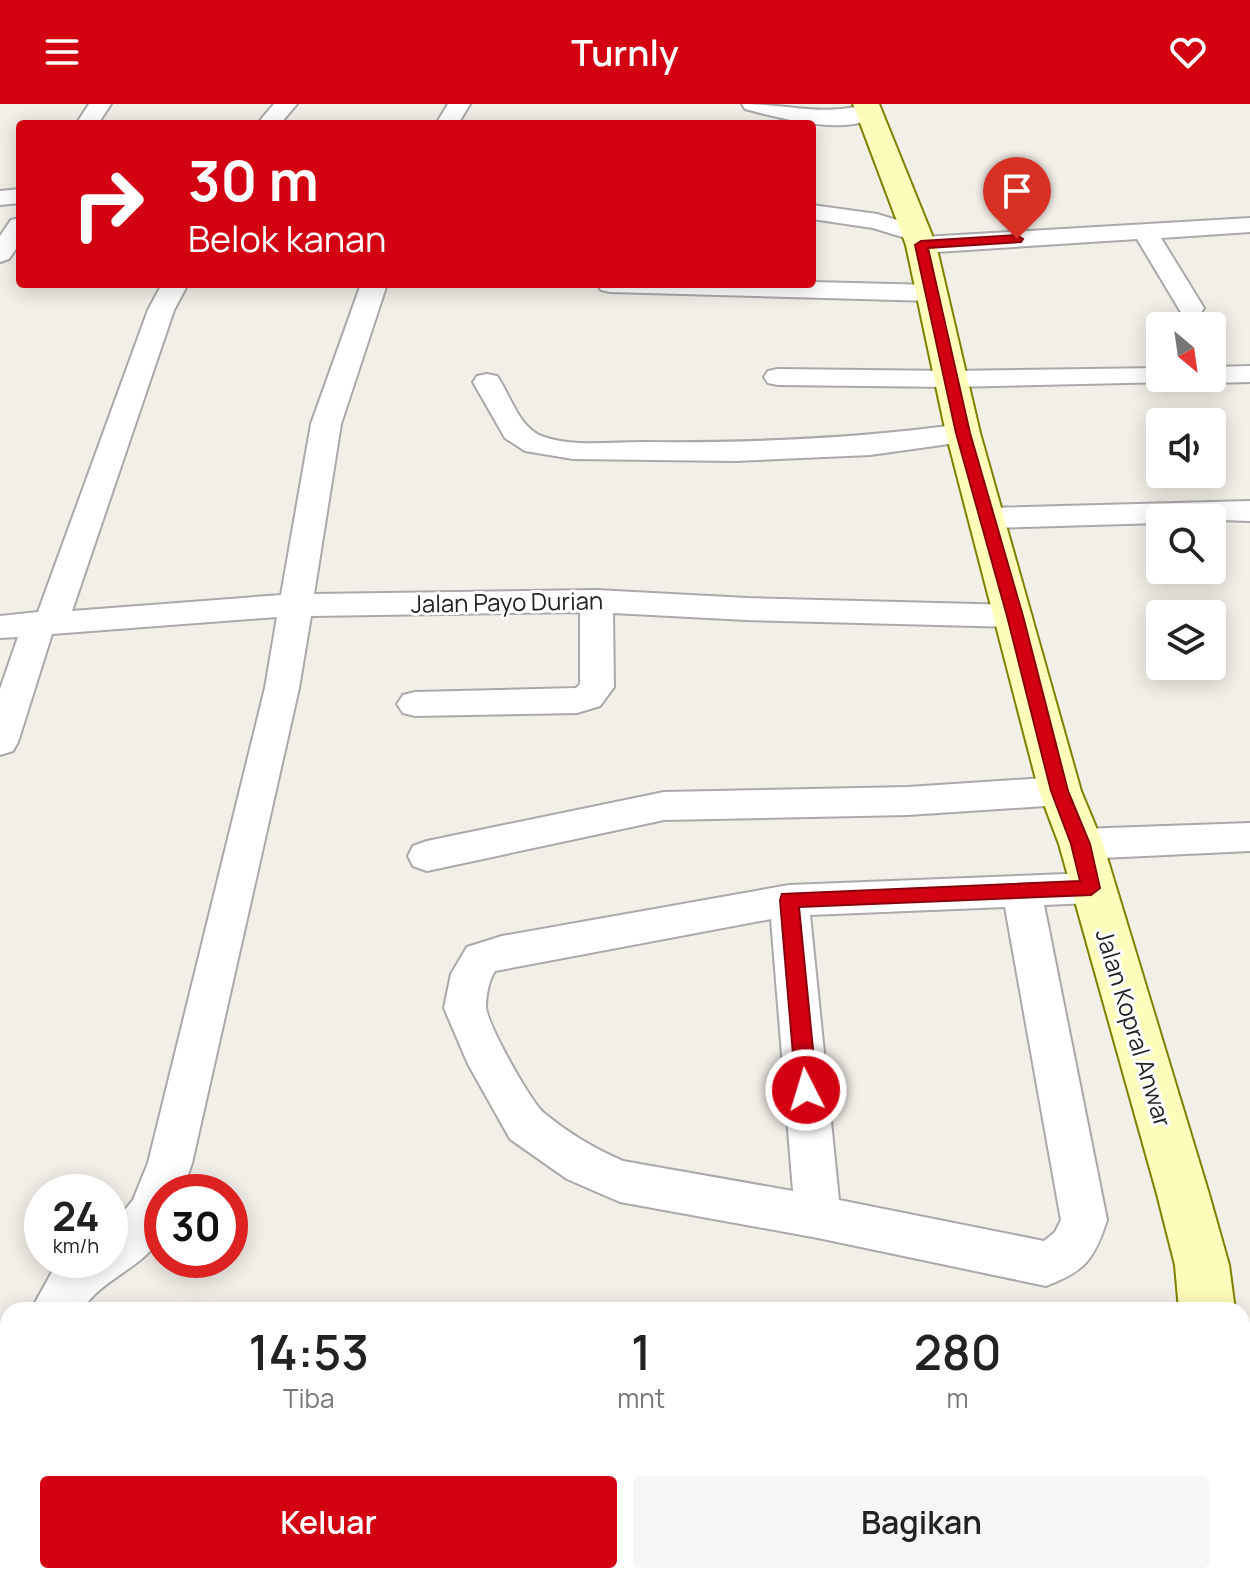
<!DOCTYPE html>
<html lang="id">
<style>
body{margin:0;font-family:Manrope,sans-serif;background:#f6f6f6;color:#222;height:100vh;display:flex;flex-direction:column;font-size:30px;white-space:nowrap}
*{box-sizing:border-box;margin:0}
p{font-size:26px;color:#767676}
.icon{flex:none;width:44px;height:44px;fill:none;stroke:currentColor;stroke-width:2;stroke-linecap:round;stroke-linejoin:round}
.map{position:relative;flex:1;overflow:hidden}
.side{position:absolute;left:0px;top:1198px;width:1250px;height:282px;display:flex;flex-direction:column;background:#fff;border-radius:24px 24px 0 0;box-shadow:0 4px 20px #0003}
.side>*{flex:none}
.top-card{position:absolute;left:16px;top:16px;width:800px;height:168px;border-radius:8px;box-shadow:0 4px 20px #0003;background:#d30011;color:#fff;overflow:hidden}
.needle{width:52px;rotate:151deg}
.tools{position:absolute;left:1146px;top:208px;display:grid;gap:16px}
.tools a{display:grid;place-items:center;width:80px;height:80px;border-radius:8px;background:#fff;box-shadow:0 4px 20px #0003;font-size:40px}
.speed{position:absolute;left:24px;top:1070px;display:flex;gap:16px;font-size:40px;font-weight:700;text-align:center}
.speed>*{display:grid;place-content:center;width:104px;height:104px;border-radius:50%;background:#fff;box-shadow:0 4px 20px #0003;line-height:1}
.speed small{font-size:20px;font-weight:400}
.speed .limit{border:12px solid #d22;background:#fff;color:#111}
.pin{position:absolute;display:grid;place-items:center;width:68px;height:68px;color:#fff;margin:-82px -34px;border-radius:50% 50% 50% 0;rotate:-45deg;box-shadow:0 0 8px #0007}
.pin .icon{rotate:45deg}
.me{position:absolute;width:88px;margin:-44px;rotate:355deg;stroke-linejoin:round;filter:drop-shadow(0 0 6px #0008)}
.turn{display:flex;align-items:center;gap:28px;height:168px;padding:0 40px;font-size:36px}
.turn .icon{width:104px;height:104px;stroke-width:2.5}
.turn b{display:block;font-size:56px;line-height:68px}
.eta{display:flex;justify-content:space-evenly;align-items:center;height:136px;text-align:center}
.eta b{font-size:48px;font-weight:600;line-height:56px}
.button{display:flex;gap:16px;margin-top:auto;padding:16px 40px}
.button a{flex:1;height:92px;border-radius:8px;background:#d30011;color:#fff;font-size:32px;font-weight:600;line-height:92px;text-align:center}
.button a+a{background:#f6f6f6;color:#222}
header{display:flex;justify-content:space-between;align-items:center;height:104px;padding:0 40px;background:#d30011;color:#fff;font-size:36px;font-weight:600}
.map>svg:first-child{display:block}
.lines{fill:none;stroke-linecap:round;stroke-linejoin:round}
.street-casing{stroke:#a9a9a9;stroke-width:4}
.secondary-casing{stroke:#7e8100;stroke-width:4}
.street{fill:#fff;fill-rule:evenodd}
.secondary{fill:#fefcba;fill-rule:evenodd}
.route{fill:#d30011;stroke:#89000b;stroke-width:2}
.labels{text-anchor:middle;stroke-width:6;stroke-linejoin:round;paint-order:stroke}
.street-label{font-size:24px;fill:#222;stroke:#fff}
</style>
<header><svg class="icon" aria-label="menu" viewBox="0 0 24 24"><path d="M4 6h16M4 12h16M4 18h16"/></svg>Turnly<svg class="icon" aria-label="heart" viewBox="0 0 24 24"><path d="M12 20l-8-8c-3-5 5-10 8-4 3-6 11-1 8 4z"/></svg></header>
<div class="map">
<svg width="1250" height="1479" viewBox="0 0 1250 1479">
<rect width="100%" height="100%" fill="#f2eee8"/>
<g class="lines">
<defs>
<path id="street" d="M89 0H111L98 20H76Z
M274 0H297L280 20H257Z
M448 0H470L458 20H436Z
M742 0C791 0 819 13 869 0L880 7C857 36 776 13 745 5Z
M20 85V99L0 101V87Z
M812 101 877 110 923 124 926 129 924 133 1250 114V128L1161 134 1204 204 1200 210H1182L1137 135 921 149 912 146 908 141 912 136 873 124 812 115Z
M20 114V139L9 155 0 158V132L11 116Z
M812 178 933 181 942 183 946 189 942 195 933 197 610 188 601 186 597 180Z
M162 180H188L174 206 72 507 281 491 311 320 361 180H387L341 320 314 490 596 486 747 494 1015 501 1027 504 1032 512 1027 520 1015 523 747 516 613 509 614 583 600 602 577 609 415 612 403 609 397 600 403 591 415 588 576 584 580 580V508L311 512 299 584 192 1059 182 1088H162V1132C142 1165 102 1174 82 1206H31L52 1168 66 1156H110V1124L133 1096 148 1059 265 584 277 513 52 530 18 638 13 647 0 651V585L18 533 0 534V512L38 508 148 206Z
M1250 262V278L1212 279 1200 274H1212V263Z
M1160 264V274H1173L1170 278 952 283 778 281 768 279 764 273 768 267 778 265 952 267Z
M487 270 497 272C511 292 519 325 544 333 573 343 611 338 641 338 750 339 855 335 963 320L973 323 978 329 973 335 963 338 870 351 735 357 573 355 525 347 505 334 473 278 477 272Z
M1250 397V417L1160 414V419L989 424 978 421 973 414 978 407 989 404Z
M1060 673 1073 677 1078 687 1073 697 1060 701 908 711 664 716 427 767 413 762 408 752 413 742 427 737 664 688 908 683Z
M1250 719V747L1081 755 1068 750 1062 740 1068 730 1081 725Z
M1091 769 1105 773 1110 784 1105 795 1091 799 1044 801 1107 1116C1094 1156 1085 1167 1046 1182L818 1134 620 1098 567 1075 510 1035 468 960 444 904 451 870 467 843 502 832 789 781ZM1005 803 1061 1116 1055 1128 1044 1137 839 1096 810 811ZM771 815 793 1087 623 1057C595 1045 568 1029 544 1009 531 998 486 919 486 902 486 891 489 876 495 867Z
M8 1255V1315L0 1318V1259Z"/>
<path id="secondary" d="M853 0H879L936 141 980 329 1081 687 1103 740 1209 1090 1229 1161 1235 1206H1179L1175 1161 1157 1090 1059 740 1039 687 946 329 906 141Z
M1242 1443 1250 1446V1479H1207L1206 1472H1242Z"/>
</defs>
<use href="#street" class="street-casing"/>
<use href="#secondary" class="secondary-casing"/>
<use href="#street" class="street"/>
<use href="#secondary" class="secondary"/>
</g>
<path class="route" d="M1017 131 1023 135 1021 138 928 144 970 329 1023 512 1068 687 1090 740 1100 784 1091 791 799 803 817 986 814 992 806 995 799 992 796 986 780 796 782 790 1080 777 1071 740 1051 687 1007 512 956 329 915 141 921 137Z"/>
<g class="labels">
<g class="street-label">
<text transform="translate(507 499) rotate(-1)" y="8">Jalan Payo Durian</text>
<text transform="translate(1133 924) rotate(73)" y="8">Jalan Kopral Anwar</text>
</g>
</g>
</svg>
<div class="tools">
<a><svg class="needle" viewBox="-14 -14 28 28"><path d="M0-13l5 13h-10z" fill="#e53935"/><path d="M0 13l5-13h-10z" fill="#767676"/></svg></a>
<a><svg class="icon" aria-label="sound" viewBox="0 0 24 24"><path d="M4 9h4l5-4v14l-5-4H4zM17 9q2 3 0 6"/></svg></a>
<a><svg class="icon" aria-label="search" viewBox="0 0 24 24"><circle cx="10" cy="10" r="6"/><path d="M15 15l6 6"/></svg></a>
<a><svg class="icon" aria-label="layers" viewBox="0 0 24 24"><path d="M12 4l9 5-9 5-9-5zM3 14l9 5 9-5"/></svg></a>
</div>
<div class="speed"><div>24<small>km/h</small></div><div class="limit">30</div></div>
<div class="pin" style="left:1017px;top:135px;background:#d93025"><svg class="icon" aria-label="arrive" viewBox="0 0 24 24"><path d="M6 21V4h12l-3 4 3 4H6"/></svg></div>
<svg class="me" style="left:806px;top:986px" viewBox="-20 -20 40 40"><circle r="17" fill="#d30011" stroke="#fff" stroke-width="3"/><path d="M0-11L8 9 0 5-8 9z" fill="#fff"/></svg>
<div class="top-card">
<div class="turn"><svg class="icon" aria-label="right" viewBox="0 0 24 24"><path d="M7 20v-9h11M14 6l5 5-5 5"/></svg><div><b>30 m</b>Belok kanan</div></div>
</div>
<section class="side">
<div class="eta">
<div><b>14:53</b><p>Tiba</p></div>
<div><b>1</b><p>mnt</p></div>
<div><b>280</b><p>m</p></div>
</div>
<div class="button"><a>Keluar</a><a>Bagikan</a></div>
</section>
</div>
